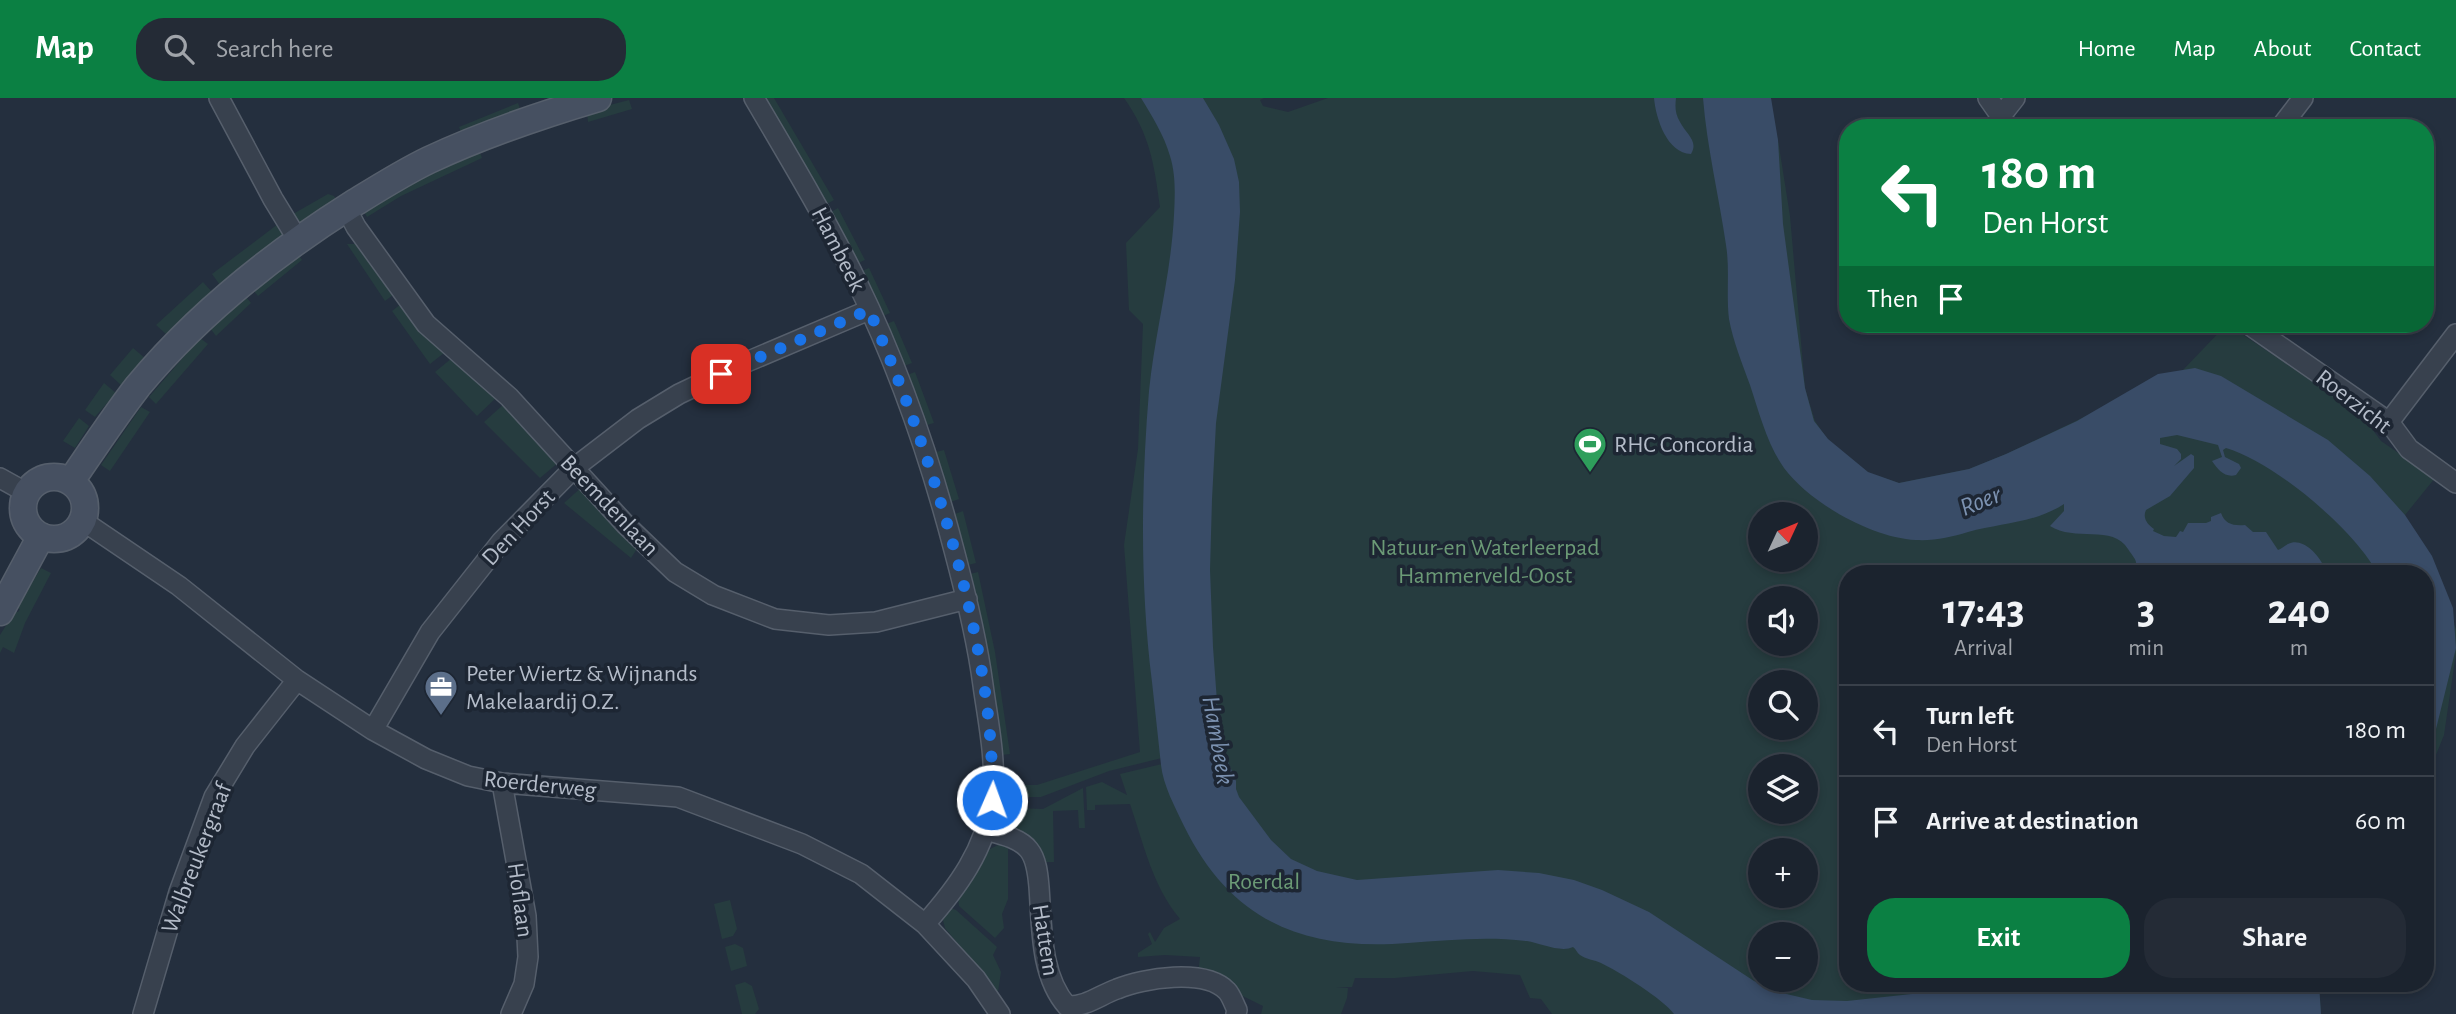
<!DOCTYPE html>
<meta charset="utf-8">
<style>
body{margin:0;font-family:"Alegreya Sans",sans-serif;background:#242b36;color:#f1f3f6;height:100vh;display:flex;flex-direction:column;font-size:26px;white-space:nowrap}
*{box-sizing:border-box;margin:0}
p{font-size:23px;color:#a0a4aa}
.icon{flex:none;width:38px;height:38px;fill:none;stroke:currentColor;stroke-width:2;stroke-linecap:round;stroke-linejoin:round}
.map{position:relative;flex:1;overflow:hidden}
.details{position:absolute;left:1839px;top:467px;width:595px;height:427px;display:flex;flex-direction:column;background:#1b232e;border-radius:28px;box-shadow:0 4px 10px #0003,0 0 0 2px #39404a}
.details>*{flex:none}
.banner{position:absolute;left:1839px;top:21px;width:595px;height:214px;border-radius:28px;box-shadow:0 4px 10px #0003,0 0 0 2px #39404a;background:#0b8043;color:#fff;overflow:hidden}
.needle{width:46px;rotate:46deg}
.fabs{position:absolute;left:1748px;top:404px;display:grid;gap:14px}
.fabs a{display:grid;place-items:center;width:70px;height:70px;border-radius:50%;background:#1b232e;box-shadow:0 4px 10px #0003,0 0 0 2px #39404a;font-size:35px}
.pin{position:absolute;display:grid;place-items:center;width:60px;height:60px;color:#fff;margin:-30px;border-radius:14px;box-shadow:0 4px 10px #0006}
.me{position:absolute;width:77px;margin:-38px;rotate:2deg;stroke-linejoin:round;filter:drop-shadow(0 0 5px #0008)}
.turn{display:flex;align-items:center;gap:24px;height:147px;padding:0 28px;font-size:32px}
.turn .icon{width:91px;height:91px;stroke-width:2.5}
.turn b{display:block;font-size:49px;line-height:60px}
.then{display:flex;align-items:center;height:66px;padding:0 28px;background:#0003;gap:14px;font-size:26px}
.eta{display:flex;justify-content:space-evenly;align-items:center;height:119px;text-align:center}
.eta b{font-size:42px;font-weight:700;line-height:49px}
.cta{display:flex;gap:14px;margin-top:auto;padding:14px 28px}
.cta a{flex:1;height:80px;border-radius:28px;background:#0b8043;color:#fff;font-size:28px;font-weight:700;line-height:80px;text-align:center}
.cta a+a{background:#242b36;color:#f1f3f6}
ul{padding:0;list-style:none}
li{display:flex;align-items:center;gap:21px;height:91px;padding:0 28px;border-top:2px solid #39404a}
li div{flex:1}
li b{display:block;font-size:26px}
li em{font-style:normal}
header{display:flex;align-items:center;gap:42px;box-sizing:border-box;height:98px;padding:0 35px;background:#0b8043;color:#fff}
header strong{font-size:33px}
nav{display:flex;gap:38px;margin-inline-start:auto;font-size:24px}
.search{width:490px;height:63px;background:#242b36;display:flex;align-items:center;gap:18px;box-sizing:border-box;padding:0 24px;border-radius:28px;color:#a0a4aa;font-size:26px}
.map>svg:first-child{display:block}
.green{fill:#263c3f;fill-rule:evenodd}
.water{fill:#394c67}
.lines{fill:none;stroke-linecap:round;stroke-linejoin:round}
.minor-casing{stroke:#565f6c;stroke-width:22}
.secondary-casing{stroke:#565f6c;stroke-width:29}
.minor{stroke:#38414e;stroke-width:19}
.secondary{stroke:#465061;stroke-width:26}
.route{stroke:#1a73e8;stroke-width:12;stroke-dasharray:0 21.6}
.labels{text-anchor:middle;stroke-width:7;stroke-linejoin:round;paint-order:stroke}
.street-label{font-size:24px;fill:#b4bcc9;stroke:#1d2633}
.poi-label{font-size:24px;fill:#b4bcc9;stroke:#1d2633;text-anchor:start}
.park-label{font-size:24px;fill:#6b9a76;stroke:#1d2633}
.water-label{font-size:26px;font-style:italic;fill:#7c92b1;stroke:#1d2633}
</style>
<header>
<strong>Map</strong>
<div class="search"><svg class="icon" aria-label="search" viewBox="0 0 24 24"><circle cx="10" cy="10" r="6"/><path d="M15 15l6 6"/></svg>Search here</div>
<nav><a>Home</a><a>Map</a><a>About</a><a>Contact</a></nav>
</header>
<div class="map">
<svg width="2456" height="916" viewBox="0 0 2456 916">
<rect width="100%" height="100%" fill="#242f3e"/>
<path class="green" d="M765 0H774L834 102 827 106Z
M1124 0H1264L1260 2 1263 8 1288 14 1328 0H1767L1778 42 1790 118 1805 290 1815 323 1828 342 1869 375 1899 385 1969 371 2006 356 2183 272 2227 226 2361 316 2381 343 2435 380 2405 417 2456 531V555L2444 637 2426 682V476H1848V886H2319L2321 916H1552L1541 901 1530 900 1520 877 1473 873 1395 880H1355L1352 889H1336L1348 890 1347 900 1341 916H1261L1263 908 1198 876 1200 859 1165 857 1138 859V855L1152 846 1148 836 1150 834 1155 844 1164 830 1180 821C1152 787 1144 747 1130 706L1095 707V712H1087L1086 689 1102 684 1127 697 1120 676 1162 666V660L1109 673 1041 699H1019L1016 687H1037L1140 654 1124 447 1138 351 1143 226 1129 212 1126 145 1160 109C1154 65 1150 37 1124 0ZM1762 320 1831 411C1796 386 1774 362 1762 320ZM1760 416H1806V462H1760ZM1760 500H1806V546H1760ZM1760 584H1806V630H1760ZM1760 668H1806V714H1760ZM1760 752H1806V798H1760ZM1760 836H1806V882H1760Z
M629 2 632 11 588 24 587 13Z
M518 5 521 13 462 36 459 29Z
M479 52 482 60 401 98 367 119 363 112 417 80Z
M328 96 334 98 337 103 297 129 293 116Z
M838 110 865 162 858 165 831 114Z
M278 126 285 137 220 187 212 176Z
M347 146H355L393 197 385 203Z
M297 155 302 162 258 198 253 192Z
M869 170 890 215 883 218 862 173Z
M203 184 212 194 167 237 156 227Z
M246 199 251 205 216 238 210 230Z
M401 206 444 255 430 266 392 213Z
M894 223 912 265 904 268 886 226Z
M200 240 208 246 156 306 149 299Z
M133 250 146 261 121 287 110 277Z
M452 260 498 298 477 318 435 274Z
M915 274 934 325 927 327 907 277Z
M104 285 116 295 95 319 85 312Z
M504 306 559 364 540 380 484 324Z
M141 309 150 314 110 373 101 367Z
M79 320 89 328 75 350 63 343Z
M944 352 959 401 951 404 936 354Z
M583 388 638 449 631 460 564 405Z
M963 413 976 465 968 467 955 416Z
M41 470 51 475 25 525 14 555 3 549 0 555V537L15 513 18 514 20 511 17 510Z
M978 474 995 554 1010 656 1002 657 980 521 970 476Z
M1083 690 1085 730H1079L1078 712 1053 713 1054 764H1045C1038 746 1029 741 1013 733L1015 710 1043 711Z
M1000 746 1008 747V801L1002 816 1004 830 995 840 959 808 958 800 971 784 988 752Z
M730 802 737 831 733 838 722 841 714 806Z
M950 810 956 812 997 849 993 857 1001 874 998 894 945 830 943 822Z
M735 846 743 850 747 868 731 873 725 849Z
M745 884 752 888 759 911 755 916H742L735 887Z"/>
<path class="water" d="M1141 0H1203L1219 27 1234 61 1239 84 1240 114 1235 182 1216 325 1212 401 1210 472 1213 549 1219 631 1224 654 1236 683V691L1239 699 1271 742 1291 761 1317 773 1357 782 1498 772 1539 775 1574 782 1602 792 1649 814 1754 883 1778 894 1812 902 1847 903 1967 890H2017L2067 894 2128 886H2319L2321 916H1674C1663 901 1620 874 1601 865 1595 862 1585 861 1580 857 1577 855 1576 851 1573 849 1561 855 1540 845 1527 843 1487 838 1448 842 1408 845 1305 853 1231 824 1184 728 1175 709 1163 687 1161 667 1158 639 1155 611 1152 584 1140 489 1141 389 1149 293 1155 234 1171 177 1174 117 1175 98 1176 77 1170 58 1164 37 1152 18 1141 0Z
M1654 0H1676C1675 9 1675 16 1680 24 1686 36 1699 43 1691 56 1667 55 1656 21 1654 0Z
M1703 0H1771L1778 42 1783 126 1805 290 1814 323 1828 341 1868 374 1899 385 1969 371 2006 356 2077 323 2158 276 2195 270 2221 278 2328 342 2370 378 2405 417 2432 458 2453 510 2456 550 2436 631 2426 658V476H2378C2354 431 2274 364 2226 350L2223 352 2225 359 2239 366 2241 370 2236 377C2225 380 2218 372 2212 363L2222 359 2218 347 2177 337 2160 340V346L2177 351 2181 356V361L2174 368 2191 356 2194 358V370L2170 398 2146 412C2142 420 2148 427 2154 431L2153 433 2164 438 2176 439 2180 433 2183 434 2188 425H2206L2211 423V419L2221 415C2225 426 2233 428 2245 427L2253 434H2266L2278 452C2281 451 2284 448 2288 446 2301 439 2316 454 2322 465L2316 476H2132C2140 463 2135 462 2128 451 2113 426 2074 444 2050 428L2064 413V406C2035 425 2001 425 1968 434 1951 439 1935 443 1916 442 1872 440 1810 405 1784 370 1767 346 1759 314 1750 287 1742 265 1733 243 1729 221 1726 196 1730 171 1726 147 1719 98 1707 50 1703 0Z"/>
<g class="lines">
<defs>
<path id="minor" d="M219 0 273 101 298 142
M754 0C790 61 826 121 857 184 899 270 930 360 954 452 966 497 977 541 983 587 988 624 997 664 992 702 986 751 957 790 925 826
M1988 0 2009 30
M2000 19 2015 0
M2280 30 2303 0
M346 110 356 129 426 226 509 299 626 427 675 474 713 497 775 521 829 527 876 524 967 501
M2248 226 2389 324 2409 351 2456 385
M2389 324 2456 236
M0 380 27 395
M83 423 179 488 297 582 373 632 426 661 468 678 502 685 678 699 802 746 861 776 925 826 976 881 1000 916
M373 632 430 534 501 444 574 370 638 321 679 296 742 266 869 212
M502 685 526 818 528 859 524 886 511 916
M985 732C1000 736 1020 740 1029 752 1037 762 1038 778 1039 789 1042 829 1040 877 1067 908 1086 909 1100 897 1117 891 1143 880 1205 870 1227 893 1231 897 1234 906 1237 912L1236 916
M143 916 179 794 214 699 245 648 297 582"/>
<path id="secondary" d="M23 410a31 31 0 1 1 62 0a31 31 0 1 1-62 0Z
M71 383C93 351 114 319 138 288 198 216 272 157 351 107 377 91 402 75 429 62 484 36 541 17 598 0
M0 514 41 438"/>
</defs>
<use href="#minor" class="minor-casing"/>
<use href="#secondary" class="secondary-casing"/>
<use href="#minor" class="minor"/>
<use href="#secondary" class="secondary"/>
</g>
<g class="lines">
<path class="route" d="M721 276 869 212C907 297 936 382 960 472 979 547 994 625 992 702"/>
</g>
<defs>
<symbol id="stadium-pin" viewBox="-11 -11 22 30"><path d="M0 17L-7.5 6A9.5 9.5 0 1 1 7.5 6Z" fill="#2e9e5b" stroke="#1d2633"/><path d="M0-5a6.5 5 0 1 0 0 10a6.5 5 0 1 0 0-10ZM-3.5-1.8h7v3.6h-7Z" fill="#fff"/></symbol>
<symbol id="office-pin" viewBox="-11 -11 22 30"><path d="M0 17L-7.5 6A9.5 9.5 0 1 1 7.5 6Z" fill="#5c6f8a" stroke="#1d2633"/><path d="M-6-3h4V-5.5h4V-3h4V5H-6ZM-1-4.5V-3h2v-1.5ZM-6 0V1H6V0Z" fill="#fff"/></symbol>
</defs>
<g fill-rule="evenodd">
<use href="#stadium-pin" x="1571" y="327" width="38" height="52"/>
<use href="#office-pin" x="422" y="570" width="38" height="52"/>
</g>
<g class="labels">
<g class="street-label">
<text transform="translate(839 151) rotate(63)" y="8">Hambeek</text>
<text transform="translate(2354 303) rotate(38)" y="8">Roerzicht</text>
<text transform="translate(610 407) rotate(46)" y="8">Beemdenlaan</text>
<text transform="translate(518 429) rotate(-47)" y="8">Den Horst</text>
<text transform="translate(540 686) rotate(6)" y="8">Roerderweg</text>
<text transform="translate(196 760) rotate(-69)" y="8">Walbreukergraaf</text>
<text transform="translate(521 802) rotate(82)" y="8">Hoflaan</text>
<text transform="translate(1046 842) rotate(81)" y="8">Hattem</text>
</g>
<g class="poi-label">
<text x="1614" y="354">RHC Concordia</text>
<text x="466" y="583">Peter Wiertz &amp; Wijnands<tspan x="466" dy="28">Makelaardij O.Z.</tspan></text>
</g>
<g class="park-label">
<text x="1485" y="457">Natuur-en Waterleerpad<tspan x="1485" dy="28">Hammerveld-Oost</tspan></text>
<text x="1264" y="791">Roerdal</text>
</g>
<g class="water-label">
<text transform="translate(1980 402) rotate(-22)" y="9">Roer</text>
<text transform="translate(1219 642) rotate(80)" y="9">Hambeek</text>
</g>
</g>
</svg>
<div class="fabs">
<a><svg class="needle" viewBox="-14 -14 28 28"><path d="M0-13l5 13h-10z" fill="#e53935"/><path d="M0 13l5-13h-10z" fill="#a0a4aa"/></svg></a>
<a><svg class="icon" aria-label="sound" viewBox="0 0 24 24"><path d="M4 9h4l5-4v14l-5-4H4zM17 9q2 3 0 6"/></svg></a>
<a><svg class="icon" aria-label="search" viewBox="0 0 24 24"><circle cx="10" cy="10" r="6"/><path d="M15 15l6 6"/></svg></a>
<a><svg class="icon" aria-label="layers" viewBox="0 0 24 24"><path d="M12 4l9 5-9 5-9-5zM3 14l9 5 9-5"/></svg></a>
<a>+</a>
<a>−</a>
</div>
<div class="pin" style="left:721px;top:276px;background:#d93025"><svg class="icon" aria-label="arrive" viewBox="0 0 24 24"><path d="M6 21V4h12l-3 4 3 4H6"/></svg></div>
<svg class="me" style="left:992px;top:702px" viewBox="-20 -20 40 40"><circle r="17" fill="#1a73e8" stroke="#fff" stroke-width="3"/><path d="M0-11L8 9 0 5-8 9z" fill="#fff"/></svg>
<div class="banner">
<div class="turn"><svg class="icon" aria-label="left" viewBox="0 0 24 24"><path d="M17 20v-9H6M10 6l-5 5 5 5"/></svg><div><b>180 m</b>Den Horst</div></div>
<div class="then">Then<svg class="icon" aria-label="arrive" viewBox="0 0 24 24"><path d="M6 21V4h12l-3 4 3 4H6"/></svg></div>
</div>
<section class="details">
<div class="eta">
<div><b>17:43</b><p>Arrival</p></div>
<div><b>3</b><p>min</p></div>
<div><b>240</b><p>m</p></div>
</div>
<ul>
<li><svg class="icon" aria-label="left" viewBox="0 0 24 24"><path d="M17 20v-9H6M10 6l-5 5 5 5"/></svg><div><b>Turn left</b><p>Den Horst</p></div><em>180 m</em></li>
<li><svg class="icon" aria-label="arrive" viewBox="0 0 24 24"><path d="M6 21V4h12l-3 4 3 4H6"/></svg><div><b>Arrive at destination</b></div><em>60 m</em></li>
</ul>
<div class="cta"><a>Exit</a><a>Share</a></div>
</section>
</div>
